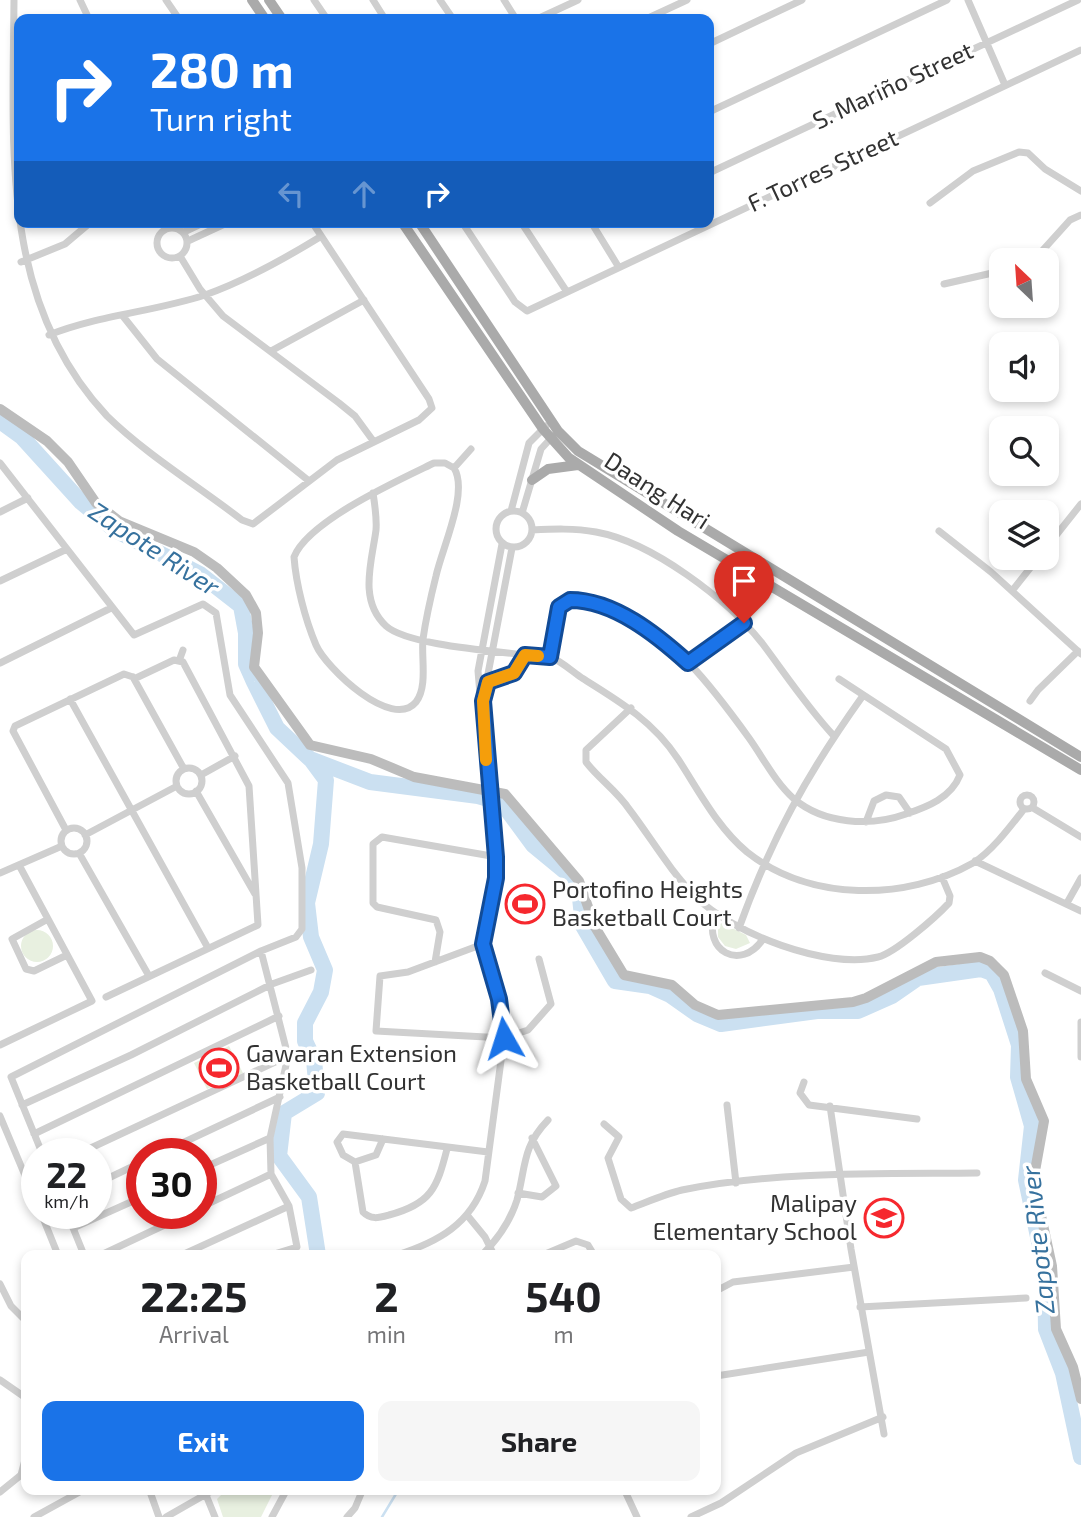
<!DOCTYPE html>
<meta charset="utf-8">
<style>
body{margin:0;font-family:"Exo 2",sans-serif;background:#f6f6f6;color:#202124;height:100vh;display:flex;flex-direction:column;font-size:26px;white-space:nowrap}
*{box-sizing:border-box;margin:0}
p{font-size:23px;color:#757577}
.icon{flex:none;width:38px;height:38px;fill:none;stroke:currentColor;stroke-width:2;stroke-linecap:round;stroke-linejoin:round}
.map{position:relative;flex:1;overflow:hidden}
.side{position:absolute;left:21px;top:1250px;width:700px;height:245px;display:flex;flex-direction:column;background:#fff;border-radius:14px;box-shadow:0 4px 10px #0003}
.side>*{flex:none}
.hud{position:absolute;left:14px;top:14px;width:700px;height:214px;border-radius:14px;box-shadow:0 4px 10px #0003;background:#1a73e8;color:#fff;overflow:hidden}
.needle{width:46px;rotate:335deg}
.buttons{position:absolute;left:989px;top:248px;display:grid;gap:14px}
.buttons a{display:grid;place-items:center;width:70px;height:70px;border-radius:14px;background:#fff;box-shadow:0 4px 10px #0003;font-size:35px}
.speed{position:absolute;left:21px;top:1138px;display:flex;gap:14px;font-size:35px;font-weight:700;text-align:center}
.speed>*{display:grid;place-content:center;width:91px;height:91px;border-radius:50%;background:#fff;box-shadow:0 4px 10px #0003;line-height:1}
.speed small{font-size:18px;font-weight:400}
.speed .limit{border:10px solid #d22;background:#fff;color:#111}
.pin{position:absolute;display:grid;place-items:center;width:60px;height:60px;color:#fff;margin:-72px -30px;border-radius:50% 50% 50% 0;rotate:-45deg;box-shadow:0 0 7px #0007}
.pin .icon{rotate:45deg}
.me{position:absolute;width:77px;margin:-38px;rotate:354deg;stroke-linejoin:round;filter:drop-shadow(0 0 5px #0008)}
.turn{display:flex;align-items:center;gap:24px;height:147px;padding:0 21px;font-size:32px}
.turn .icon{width:91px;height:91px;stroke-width:2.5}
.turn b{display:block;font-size:49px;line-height:60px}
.lanes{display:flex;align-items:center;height:66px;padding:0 21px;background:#0003;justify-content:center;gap:35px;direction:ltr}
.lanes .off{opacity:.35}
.eta{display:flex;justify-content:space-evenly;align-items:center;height:119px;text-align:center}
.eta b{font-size:42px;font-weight:700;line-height:49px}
.action{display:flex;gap:14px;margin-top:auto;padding:14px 21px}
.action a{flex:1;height:80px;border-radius:14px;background:#1a73e8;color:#fff;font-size:28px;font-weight:700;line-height:80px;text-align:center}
.action a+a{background:#f6f6f6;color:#202124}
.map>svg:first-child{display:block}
.green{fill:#e8f0e0}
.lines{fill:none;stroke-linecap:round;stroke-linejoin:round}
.stream{stroke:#cbe0f1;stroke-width:2.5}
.river{stroke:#cbe0f1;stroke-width:16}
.street{stroke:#cfcfcf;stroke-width:7}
.secondary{stroke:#bcbcbc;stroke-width:10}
.primary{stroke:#aaa;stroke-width:10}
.street-bridge{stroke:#cfcfcf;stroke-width:7}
.route-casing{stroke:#114b97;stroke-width:18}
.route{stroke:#1a73e8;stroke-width:12}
.slow{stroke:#f59e0b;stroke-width:12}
.labels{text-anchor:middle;stroke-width:7;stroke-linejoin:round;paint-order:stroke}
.street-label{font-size:24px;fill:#323232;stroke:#fff}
.poi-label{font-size:24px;fill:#323232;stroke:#fff;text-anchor:start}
.water-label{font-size:26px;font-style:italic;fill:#37729e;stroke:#fff}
</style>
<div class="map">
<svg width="1081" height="1517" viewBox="0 0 1081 1517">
<rect width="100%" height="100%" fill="#fff"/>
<path class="green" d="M722 923 746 935 750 943 736 949 725 946 718 937V925Z
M21 946a16 16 0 1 1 32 0a16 16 0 1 1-32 0Z
M229 1046 243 1073 207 1089 194 1063Z
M227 1489H275L261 1517H223L217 1499Z"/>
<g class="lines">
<path class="stream" d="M382 1517 399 1489"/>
<path class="river" d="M0 421 22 437 81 502 115 530 200 574 241 606 246 633V664L254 682 277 728 310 759 370 782 478 796 502 803 533 845 567 873 580 898 583 926 615 981 650 986 670 995 697 1014 721 1024 817 1011H858L892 996 918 978 981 969 992 973 1001 989 1019 1045 1018 1077 1032 1126 1026 1180 1045 1270 1046 1329 1063 1373 1081 1457
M312 761 326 780 321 844 307 903 311 937 325 970 321 992 305 1023V1041L314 1060 317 1093 284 1113 279 1156 309 1197 318 1255"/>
<path class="street" d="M14 0C13 149 0 302 107 416 147 455 198 486 242 520L253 524 337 460 419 420 432 408 429 399 312 222
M80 0 89 19
M166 0 179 19
M314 0 327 19
M373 0 385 19
M440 0 453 19
M504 0 516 19
M968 0 1005 85
M537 19 578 0
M646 19 687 0
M709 44 802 0
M709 112 947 0
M709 173 1078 0
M930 203 973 171 1019 152 1028 153 1045 169 1081 191
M462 222 515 302 527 311 1081 50
M521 222 567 292
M591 222 618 266
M157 243a15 15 0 1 1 30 0a15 15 0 1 1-30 0Z
M184 232 205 222
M188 241 229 222
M180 256 200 289 223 316 339 403 355 416 374 442
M1033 261 1070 220 1081 215
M21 262 65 244 91 222
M944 284 1001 271
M122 315 157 359 309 481
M49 335C99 315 153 312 205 295 245 281 284 259 320 237
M271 351 364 300
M0 463 134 635 203 604 216 613 230 695 288 783 302 868V929L296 937 261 951 11 1077 42 1153
M434 463H445L454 468C469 492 442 548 436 576 431 596 426 618 423 639 421 657 428 687 416 702 392 731 326 668 316 645 305 619 296 584 294 557 308 521 399 480 434 463Z
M454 468 471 449
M373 493C375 506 377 518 376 530 372 561 358 600 386 626 407 645 494 651 525 655 533 656 543 654 551 657 562 662 572 671 582 678 619 701 653 721 678 759 699 791 717 827 747 852 810 902 906 901 973 863 992 851 1010 827 1024 809
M496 529a18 18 0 1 1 36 0a18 18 0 1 1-36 0Z
M511 511 529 443 546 426
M0 512 28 498
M522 513 541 449 553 436
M532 530C553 529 574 528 596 532 652 542 727 599 762 643 786 675 807 707 834 736
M939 531 991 572 1081 654
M1046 548 1081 504
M0 581 67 549
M1012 591 1038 558
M550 657 559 607 563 602C583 596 607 607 624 617 647 630 670 644 689 663 711 686 731 713 749 738 764 759 775 782 794 799 824 824 870 827 906 814 927 807 951 798 960 775L946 749 839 679
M179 661 183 650
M0 663 111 608
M688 663 744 623
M133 677 184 769
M488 682 514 673 525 655
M70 699 208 948
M483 700 512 548
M1030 701 1038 690 1078 651
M631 708 586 750V762C599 779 617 791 629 809 652 839 669 870 696 897 732 933 827 970 878 957 895 953 936 917 949 903L950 896 942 877
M486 764 478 671 502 544
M176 781a13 13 0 1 1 26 0a13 13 0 1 1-26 0Z
M201 775 235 756
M196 791 255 894
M1020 802a7 7 0 1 1 14 0a7 7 0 1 1-14 0Z
M1033 808 1081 837
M866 822 874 801 886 795 899 797 910 813
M61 841a13 13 0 1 1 26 0a13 13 0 1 1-26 0Z
M66 830 13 731 15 726 124 674 136 678 174 660 183 662 249 786 258 925 106 997
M85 835 177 786
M79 853 149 976
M975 861 1081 911
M0 873 62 846
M1067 903 1081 878
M715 914C702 951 741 972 763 939
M48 919 12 939 26 969 34 971 67 955
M739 928C771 839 807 774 862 697
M483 944 408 972 380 976 376 1031 504 1038 528 1030 551 1004 539 959
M261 951 288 1056 270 1138 271 1174 289 1206 297 1247 271 1255
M435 962 440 932 436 920 377 907 373 903V844L382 837 497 857
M1045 973 1081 991
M1081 1022V1057
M0 1045 92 1001 19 865
M804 1082 800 1093 809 1105 917 1119
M22 1105 131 1055 272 984 311 970
M727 1105 736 1183
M830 1106 851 1249 884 1434
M0 1116 37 1204
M604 1124 619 1137 608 1158 621 1199 631 1208C647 1202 665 1194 682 1190 773 1171 883 1174 977 1173
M34 1134 279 1016
M80 1153 288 1056
M161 1153 280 1097
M355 1162 343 1155 337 1142 343 1134 488 1152
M355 1162 363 1212C371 1220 378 1218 389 1215 431 1204 437 1188 447 1149
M355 1162 376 1155 383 1139
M201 1169 270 1138
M96 1184 142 1162
M518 1193 542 1197 556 1186 532 1138
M201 1207 271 1174
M41 1213 58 1255
M67 1213 84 1255
M467 1215 485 1237 494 1255
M73 1228 142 1197
M101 1255 190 1213
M182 1255 289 1206
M397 1255C438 1242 471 1224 485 1181L504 1038 499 999 483 944 496 878 493 815
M482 1255C498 1239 510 1222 517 1200 526 1166 522 1147 548 1120
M543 1255 576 1241 588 1245 594 1255
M0 1284 11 1306 26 1321
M716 1291 733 1282 854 1267
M860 1307 1026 1298
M716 1376 869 1352
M0 1380 26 1398
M149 1489 159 1517
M624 1489 637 1517
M0 1492 21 1475 26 1456
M206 1495 215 1517
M34 1517 85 1489
M166 1517 215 1489
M272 1517 287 1489
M347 1517 355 1508 363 1489
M691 1517 721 1503 796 1453 883 1417"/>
<path class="secondary" d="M0 409 47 441 68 462 96 503 119 521 194 552 217 568 246 595 256 613 258 633 254 667 310 745 371 759 414 777 505 794 579 881 595 927 624 975 672 985 695 1005 718 1015 853 1002 866 998 936 962 980 957 990 961 1004 975 1023 1031 1026 1079 1044 1121 1035 1171 1037 1197 1052 1266 1056 1329 1073 1367 1081 1399"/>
<path class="primary" d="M252 0 265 19
M269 0 282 19
M402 222 543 429 569 458 678 531 1081 770
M419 222 558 431 578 451 1081 757
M532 480 548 469 578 465"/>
<path class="street-bridge" d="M486 764 493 815"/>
</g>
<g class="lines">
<defs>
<path id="route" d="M504 1038 499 999 483 944 496 878V857L483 701 488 682 514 673 525 655 550 657 559 607 570 600C614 600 657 635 688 663L744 623"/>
</defs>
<use href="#route" class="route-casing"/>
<use href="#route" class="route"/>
<path class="slow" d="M486 760 483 701 488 682 514 673 525 655 538 656"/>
</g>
<defs>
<symbol id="stadium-ring" viewBox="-11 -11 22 22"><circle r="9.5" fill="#fff" stroke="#f6282e" stroke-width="1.5"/><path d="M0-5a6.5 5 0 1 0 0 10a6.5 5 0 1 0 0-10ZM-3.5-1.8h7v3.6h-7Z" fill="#f6282e"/></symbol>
<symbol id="school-ring" viewBox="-11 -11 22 22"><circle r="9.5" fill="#fff" stroke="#f6282e" stroke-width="1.5"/><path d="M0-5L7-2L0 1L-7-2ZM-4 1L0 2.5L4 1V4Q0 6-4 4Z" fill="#f6282e"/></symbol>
</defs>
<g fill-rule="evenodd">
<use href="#stadium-ring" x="503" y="882" width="44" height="44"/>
<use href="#stadium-ring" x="197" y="1046" width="44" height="44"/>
<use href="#school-ring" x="862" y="1196" width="44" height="44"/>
</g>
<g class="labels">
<g class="street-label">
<text transform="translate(893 86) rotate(-25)" y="8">S. Mariño Street</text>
<text transform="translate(823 171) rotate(-25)" y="8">F. Torres Street</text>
<text transform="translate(657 491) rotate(33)" y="8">Daang Hari</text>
</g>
<g class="poi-label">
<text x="552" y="898">Portofino Heights<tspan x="552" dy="28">Basketball Court</tspan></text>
<text x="246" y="1062">Gawaran Extension<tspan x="246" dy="28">Basketball Court</tspan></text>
<text x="857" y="1212" text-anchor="end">Malipay<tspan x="857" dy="28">Elementary School</tspan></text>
</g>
<g class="water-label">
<text transform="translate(154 549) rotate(33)" y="9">Zapote River</text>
<text transform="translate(1038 1240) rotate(-96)" y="9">Zapote River</text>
</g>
</g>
</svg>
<div class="buttons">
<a><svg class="needle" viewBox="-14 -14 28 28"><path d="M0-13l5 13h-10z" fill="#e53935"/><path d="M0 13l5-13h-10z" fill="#757577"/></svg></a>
<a><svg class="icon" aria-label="sound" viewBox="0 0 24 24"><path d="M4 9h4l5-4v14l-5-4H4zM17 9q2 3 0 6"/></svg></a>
<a><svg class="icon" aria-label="search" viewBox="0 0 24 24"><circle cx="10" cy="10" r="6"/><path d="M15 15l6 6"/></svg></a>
<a><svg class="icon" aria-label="layers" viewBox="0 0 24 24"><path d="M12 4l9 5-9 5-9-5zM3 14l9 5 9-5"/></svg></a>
</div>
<div class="speed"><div>22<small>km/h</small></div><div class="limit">30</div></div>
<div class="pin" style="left:744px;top:623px;background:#d93025"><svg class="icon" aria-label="arrive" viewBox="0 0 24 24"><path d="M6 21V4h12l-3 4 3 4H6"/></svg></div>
<svg class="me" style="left:504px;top:1038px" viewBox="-20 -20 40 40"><path d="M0-17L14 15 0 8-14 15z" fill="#1a73e8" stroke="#fff" stroke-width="4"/></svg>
<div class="hud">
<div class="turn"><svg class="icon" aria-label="right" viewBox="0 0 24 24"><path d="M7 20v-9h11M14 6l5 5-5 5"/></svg><div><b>280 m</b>Turn right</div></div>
<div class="lanes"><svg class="icon off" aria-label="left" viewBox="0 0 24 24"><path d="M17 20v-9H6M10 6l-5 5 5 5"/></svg><svg class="icon off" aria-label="ahead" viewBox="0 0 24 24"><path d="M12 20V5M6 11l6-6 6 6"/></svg><svg class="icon" aria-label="right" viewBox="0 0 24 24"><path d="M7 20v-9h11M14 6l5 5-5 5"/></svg></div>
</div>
<section class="side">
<div class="eta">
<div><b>22:25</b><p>Arrival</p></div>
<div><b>2</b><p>min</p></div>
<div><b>540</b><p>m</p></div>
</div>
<div class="action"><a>Exit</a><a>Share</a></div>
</section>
</div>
